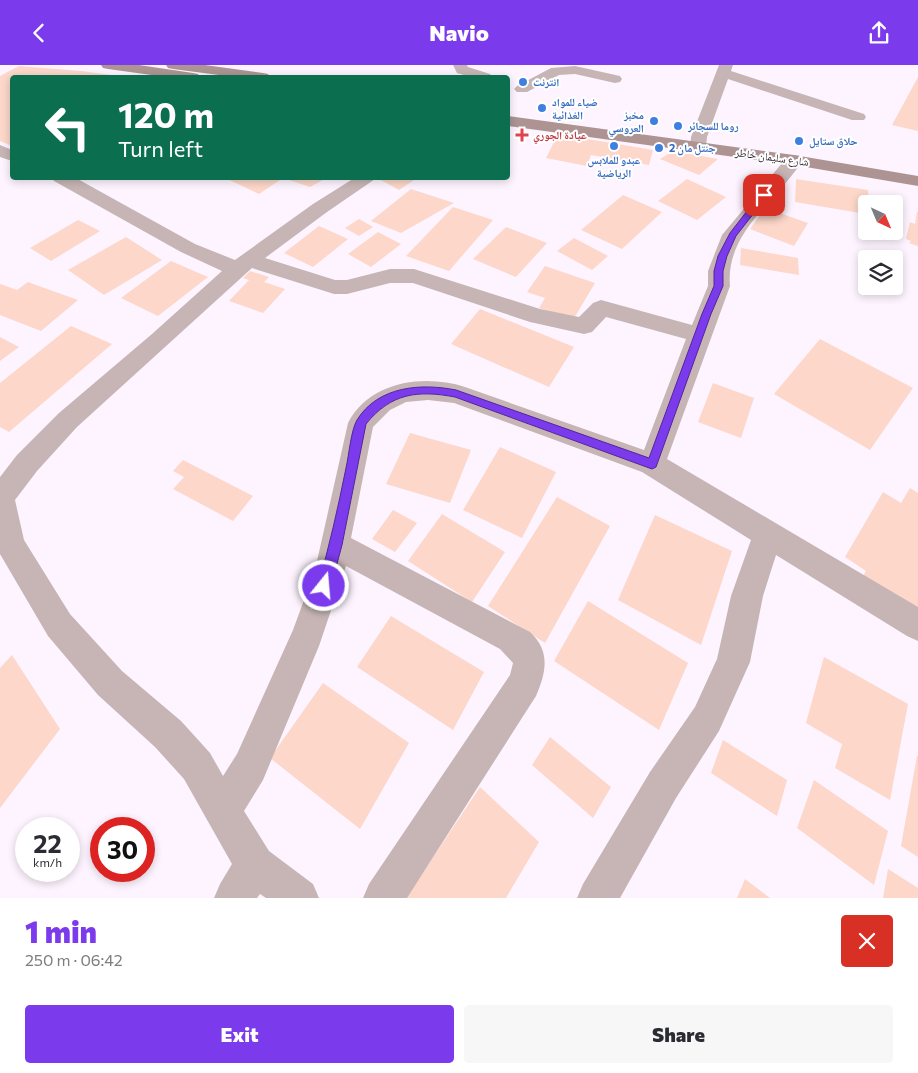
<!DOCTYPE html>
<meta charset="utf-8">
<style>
body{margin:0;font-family:Commissioner,"Noto Naskh Arabic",sans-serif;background:#f7f7f7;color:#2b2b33;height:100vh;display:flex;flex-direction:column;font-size:19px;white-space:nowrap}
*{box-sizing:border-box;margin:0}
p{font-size:16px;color:#7c7c81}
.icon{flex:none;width:28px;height:28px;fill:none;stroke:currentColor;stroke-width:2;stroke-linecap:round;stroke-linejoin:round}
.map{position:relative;height:833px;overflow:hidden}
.sheet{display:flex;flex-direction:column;background:#fff;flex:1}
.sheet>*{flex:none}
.top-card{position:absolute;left:10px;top:10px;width:500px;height:105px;border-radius:5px;box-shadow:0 2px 8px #0003;background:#0b6e4f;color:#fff;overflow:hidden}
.needle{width:32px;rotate:136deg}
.fabs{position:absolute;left:858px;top:130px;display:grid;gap:10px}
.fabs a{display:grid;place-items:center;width:45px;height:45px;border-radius:5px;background:#fff;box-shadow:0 2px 8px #0003;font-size:25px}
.speed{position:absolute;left:15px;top:752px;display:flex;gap:10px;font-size:25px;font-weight:700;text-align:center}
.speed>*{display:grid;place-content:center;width:65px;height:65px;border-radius:50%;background:#fff;box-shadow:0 2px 8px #0003;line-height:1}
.speed small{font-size:12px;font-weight:400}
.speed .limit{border:8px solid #d22;background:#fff;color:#111}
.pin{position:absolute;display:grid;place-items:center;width:42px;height:42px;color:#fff;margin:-21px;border-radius:10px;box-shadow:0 2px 8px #0006}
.me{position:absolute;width:55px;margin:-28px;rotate:17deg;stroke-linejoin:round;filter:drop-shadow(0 0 4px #0008)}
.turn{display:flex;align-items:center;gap:18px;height:105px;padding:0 25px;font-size:22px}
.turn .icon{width:65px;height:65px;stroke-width:2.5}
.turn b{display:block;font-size:35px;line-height:42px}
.round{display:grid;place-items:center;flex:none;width:52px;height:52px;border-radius:5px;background:#f7f7f7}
.headline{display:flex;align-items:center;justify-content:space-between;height:85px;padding:0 25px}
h1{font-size:30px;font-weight:800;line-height:38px;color:#7c3aed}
.cta{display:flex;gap:10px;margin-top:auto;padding:10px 25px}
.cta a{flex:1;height:58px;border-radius:5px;background:#7c3aed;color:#fff;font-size:20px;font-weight:800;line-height:58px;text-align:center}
.cta a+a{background:#f7f7f7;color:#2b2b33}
header{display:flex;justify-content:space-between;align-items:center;height:65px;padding:0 25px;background:#7c3aed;color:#fff;font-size:22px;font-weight:800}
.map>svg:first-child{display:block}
.building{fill:#fcd7ca}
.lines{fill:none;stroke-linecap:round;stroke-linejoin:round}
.minor{fill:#c6b5b4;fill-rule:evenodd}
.secondary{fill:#ad9493;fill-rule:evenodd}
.route{fill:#7c3aed;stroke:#51269a}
.shop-dot{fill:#3f7fe0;stroke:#fff;stroke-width:2}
.health-dot{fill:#e0444e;stroke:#fff;stroke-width:2}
.labels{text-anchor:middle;stroke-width:4;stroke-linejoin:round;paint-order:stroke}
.far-shop-label{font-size:11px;font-weight:bold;fill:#366cbe;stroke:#fff;text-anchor:start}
.far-health-label{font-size:11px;font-weight:bold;fill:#be3a42;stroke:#fff;text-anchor:start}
.far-street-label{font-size:11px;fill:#281f28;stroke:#fff}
</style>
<header><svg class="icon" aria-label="back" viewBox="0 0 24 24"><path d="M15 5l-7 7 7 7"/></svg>Navio<svg class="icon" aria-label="share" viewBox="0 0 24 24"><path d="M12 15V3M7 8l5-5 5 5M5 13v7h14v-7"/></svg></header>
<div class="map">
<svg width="918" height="833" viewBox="0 0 918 833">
<rect width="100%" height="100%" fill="#fef4ff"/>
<path class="building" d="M19 1 81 6 127 12H12V81L0 76V11Z
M918 12V66L892 60Z
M558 69 653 85 649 100 591 90 587 101 546 93Z
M673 86 718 94 699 110 660 94Z
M223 112H328L310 122 283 113 259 129Z
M382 112H415L417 113 399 125 379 114Z
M687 114 726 132 697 155 658 136Z
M796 114 868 125 869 139H866V149L795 137Z
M411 124 454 138 401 168 371 156Z
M623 130 662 147 622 184 581 165Z
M453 142 493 155 449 206 406 191Z
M765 143 808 158 794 181 750 164Z
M917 147H918V181L909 178 911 176 906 174 910 157 915 159Z
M359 154 373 162 359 171 345 163Z
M78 155 100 166 51 196 30 183Z
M319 161 348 174 313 202 284 188Z
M506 162 547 178 516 212 473 194Z
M378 167 401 179 371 202 348 189Z
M126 172 162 195 104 230 68 205Z
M574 173 608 191 592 205 557 186Z
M741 183 798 193 799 210 740 200Z
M171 196 208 212 158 251 121 233Z
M545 201 595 218 573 255 539 243 545 233 527 227Z
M250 206 269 212 264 217 285 224 263 248 229 236 249 215 243 213Z
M28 217 36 220 78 235 41 266 0 250V219L17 225Z
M480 244 574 282 549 322 451 279Z
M71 261 112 279 9 367 0 362V318Z
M0 272 19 282 0 296Z
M820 274 913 323 870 385 774 329Z
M713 318 754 333 741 373 698 357Z
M410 368 471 385 450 438 386 419Z
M500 382 556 407 522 473 463 445Z
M183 395 253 431 233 456 173 424 184 412 173 406Z
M910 423 918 428V553L861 515 866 506 845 492 883 427 901 438Z
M557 432 610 461 545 578 488 541Z
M393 445 417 458 395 487 372 474Z
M442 449 505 487 472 537 408 496Z
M655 450 732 486 701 580 618 535Z
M588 536 688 598 659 665 554 596Z
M391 551 484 607 453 665 357 602Z
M12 590 60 664 0 743V603Z
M824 592 908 639 890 735 835 703 842 679 806 658Z
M323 618 409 678 360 764 270 693Z
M550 672 611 722 593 753 532 700Z
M723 675 787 715 777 751 711 708Z
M917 691H918V792L901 781Z
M814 715 888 766 874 820 797 763Z
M480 722 539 777 506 833H406Z
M888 804 918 823V833H883Z
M745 814 770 833H737Z"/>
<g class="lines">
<path class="minor" d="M453 0H467L468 2 490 9 492 12H471L457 8Z
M719 0H733L731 6 864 49 866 52 864 55H852L728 14 707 72 706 82 704 86H692L690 82 691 72Z
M575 1 620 11 622 14 620 17 615 18 575 9 559 10 527 27H517L514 24 517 21 551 3Z
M0 80 12 85V96L0 92Z
M794 90 800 91 803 95C777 136 725 167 730 221L667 394 918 542V576L907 571 776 490 763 531 750 597 719 666 676 733 620 833H577L583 819 650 707 695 642 717 594 731 531 751 475 642 407 454 338 428 335 406 337 390 345 373 362 351 473 530 567C551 586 546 608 536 631L407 833H363L369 819 510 610 513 598 500 584 346 501 319 581 263 715 244 746 269 786 313 819 319 833H266L260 829 257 833H214L220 819 232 799 184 714 155 682 98 630 48 571 0 489V412L17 390 59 348 152 269 222 206 181 187 54 116 51 112H74L195 179 235 195 313 139 356 112H378L327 147 265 193 335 215H347L390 204H414L540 244 579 252 593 238 601 235 692 260 708 221V206L722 170 788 91ZM252 203 334 229H347L390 218H413L530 257 584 269 592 267 606 252 686 274 644 385 465 322C424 309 370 316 348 358L315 505 293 565 237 689 223 711 210 688 181 656 122 606 70 549 24 475 15 435 37 406 77 362Z"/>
<path class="secondary" d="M101 0H139L193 8 198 9 200 12H166L108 4 103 3Z
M166 0H205L263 8 268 9 270 12H234L173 4 168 3Z
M508 51 794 90 918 111V121L794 100 508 61Z"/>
</g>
<path class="route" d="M764 127 768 130 736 171 727 191 723 206V221L711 249 656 402 652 404 455 332C418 325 391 328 366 359L342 480 331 521 329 526 324 527 320 526 318 521C329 482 338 443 346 403 349 390 351 365 357 355 378 321 421 318 456 325L649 393 702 249 714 221V206L718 191 730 168 761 128Z"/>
<g class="shop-dot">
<circle cx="523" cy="17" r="5"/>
<circle cx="542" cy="43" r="5"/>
<circle cx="654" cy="56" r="5"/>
<circle cx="678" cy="61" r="5"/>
<circle cx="799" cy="76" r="5"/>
<circle cx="614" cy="81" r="5"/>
<circle cx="659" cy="83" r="5"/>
</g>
<path class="health-dot" d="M519.5 62.5h5v5h5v5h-5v5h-5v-5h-5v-5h5z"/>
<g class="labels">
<g class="far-shop-label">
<text x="533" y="21">انترنت</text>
<text x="552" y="41">ضياء للمواد<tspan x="552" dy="13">الغذائية</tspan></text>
<text x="644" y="54" text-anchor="end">مخبز<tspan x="644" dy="13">العروسي</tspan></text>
<text x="688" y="65">روما للسجائر</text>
<text x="809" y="80">حلاق ستايل</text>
<text x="669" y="87">جنتل مان 2</text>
<text x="614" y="99" text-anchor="middle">عبدو للملابس<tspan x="614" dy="13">الرياضية</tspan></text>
</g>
<g class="far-health-label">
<text x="533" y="74">عيادة الجوري</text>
</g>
<g class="far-street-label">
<text transform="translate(772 92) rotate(8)" y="4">شارع سليمان خاطر</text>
</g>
</g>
</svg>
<div class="fabs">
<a><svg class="needle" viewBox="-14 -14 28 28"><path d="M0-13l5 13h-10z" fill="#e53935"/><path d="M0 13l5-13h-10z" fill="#7c7c81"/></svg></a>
<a><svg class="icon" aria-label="layers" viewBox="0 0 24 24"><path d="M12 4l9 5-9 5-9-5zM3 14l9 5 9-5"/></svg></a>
</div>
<div class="speed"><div>22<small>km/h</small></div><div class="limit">30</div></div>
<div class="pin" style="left:764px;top:130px;background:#d93025"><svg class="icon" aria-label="arrive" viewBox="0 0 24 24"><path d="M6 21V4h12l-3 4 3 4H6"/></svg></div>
<svg class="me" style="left:324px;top:521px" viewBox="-20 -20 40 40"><circle r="17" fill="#7c3aed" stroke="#fff" stroke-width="3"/><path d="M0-11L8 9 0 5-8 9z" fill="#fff"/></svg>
<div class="top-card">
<div class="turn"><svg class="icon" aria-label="left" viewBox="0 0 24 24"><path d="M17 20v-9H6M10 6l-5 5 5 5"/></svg><div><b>120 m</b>Turn left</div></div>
</div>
</div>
<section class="sheet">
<div class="headline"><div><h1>1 min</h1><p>250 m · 06:42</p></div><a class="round" style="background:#d93025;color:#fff"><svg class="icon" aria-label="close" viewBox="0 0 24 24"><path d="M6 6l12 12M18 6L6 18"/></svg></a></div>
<div class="cta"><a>Exit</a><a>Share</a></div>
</section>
